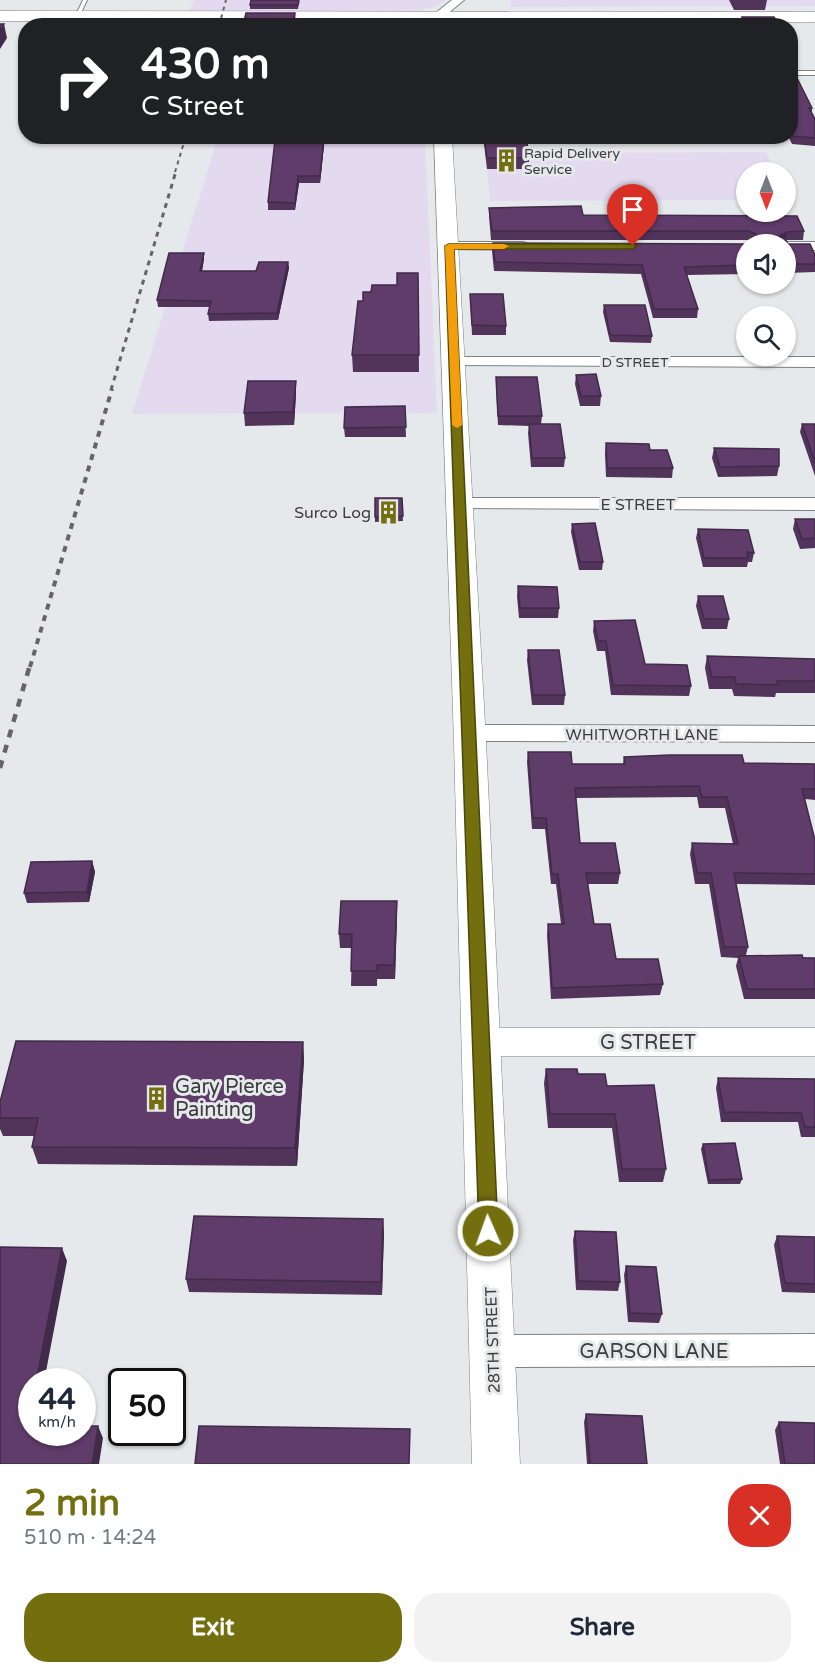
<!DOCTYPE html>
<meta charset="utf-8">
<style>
body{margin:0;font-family:"Varela Round",sans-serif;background:#f2f2f3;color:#1f2937;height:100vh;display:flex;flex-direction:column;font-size:22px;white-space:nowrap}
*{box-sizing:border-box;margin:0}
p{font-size:20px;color:#747a83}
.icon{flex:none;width:33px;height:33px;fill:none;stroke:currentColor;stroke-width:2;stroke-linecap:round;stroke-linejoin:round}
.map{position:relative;height:1464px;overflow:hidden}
.drawer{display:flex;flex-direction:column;background:#fff;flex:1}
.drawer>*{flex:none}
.top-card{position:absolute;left:18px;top:18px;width:780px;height:126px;border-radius:24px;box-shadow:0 2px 4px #0004;background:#202124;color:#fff;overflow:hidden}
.needle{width:39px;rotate:180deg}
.controls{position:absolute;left:736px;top:162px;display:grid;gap:12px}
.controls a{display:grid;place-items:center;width:60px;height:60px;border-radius:50%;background:#fff;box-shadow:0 2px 4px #0004;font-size:30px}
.speed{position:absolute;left:18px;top:1368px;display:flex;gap:12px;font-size:30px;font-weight:700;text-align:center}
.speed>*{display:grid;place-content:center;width:78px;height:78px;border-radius:50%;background:#fff;box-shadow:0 2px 4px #0004;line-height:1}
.speed small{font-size:15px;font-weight:400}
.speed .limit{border:3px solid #111;border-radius:9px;background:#fff;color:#111}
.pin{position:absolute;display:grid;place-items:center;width:51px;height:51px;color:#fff;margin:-62px -26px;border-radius:50% 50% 50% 0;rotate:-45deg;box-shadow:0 0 6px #0007}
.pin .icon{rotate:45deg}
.me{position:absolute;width:66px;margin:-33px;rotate:358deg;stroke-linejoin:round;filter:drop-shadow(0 0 4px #0008)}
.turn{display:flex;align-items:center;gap:21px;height:126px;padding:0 24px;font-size:27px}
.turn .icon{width:78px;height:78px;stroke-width:2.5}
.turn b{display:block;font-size:42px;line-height:51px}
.round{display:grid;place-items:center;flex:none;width:63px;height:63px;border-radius:24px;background:#f2f2f3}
.head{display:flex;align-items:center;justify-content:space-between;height:102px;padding:0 24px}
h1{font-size:36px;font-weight:800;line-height:45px;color:#736e0e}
.button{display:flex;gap:12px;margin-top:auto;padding:12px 24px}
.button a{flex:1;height:69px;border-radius:24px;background:#736e0e;color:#fff;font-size:24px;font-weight:800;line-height:69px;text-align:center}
.button a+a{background:#f2f2f3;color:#1f2937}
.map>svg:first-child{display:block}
.industrial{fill:#e3daef}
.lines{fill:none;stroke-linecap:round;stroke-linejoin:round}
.service-casing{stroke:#7f8183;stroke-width:2}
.minor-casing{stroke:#7f8183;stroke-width:2}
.tertiary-casing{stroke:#7f8183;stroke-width:1}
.secondary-casing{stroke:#7f8183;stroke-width:1}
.primary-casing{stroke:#7f8183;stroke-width:1}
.service{fill:#fff;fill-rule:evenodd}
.minor{fill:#fff;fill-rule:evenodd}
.tertiary{fill:#fff;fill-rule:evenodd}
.secondary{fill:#fff;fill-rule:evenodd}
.primary{fill:#fff;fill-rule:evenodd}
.rail-far3{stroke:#636566;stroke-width:2;stroke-dasharray:4 4;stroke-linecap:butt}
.rail-far2{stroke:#636566;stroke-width:3;stroke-dasharray:5 5;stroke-linecap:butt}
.rail-far1{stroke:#636566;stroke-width:4;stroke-dasharray:6 6;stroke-linecap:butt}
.rail{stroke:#636566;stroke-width:4.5;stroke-dasharray:8 8;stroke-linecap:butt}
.wall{fill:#52345a}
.shaded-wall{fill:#422a4a}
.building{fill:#5f3c69;stroke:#422a4a;stroke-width:1.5}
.route{fill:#736e0e;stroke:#4b4809;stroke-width:1.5}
.slow{fill:#f59e0b}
.labels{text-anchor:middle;stroke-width:6;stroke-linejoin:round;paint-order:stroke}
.far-poi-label{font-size:14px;fill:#3b3c3d;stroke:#e6e9eb;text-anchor:start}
.far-street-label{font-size:14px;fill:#3b3c3d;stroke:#e6e9eb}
.street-label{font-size:16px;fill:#3b3c3d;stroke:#e6e9eb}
.poi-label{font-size:16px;fill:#3b3c3d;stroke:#e6e9eb;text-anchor:end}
.near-street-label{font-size:20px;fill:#3b3c3d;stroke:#e6e9eb}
.near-poi-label{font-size:20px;fill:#3b3c3d;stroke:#e6e9eb;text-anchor:start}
</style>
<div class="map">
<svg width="815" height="1464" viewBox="0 0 815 1464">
<rect width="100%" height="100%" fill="#e6e9eb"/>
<path class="industrial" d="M194 0H445L437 6 418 11H189Z
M511 0H815V6L511 7Z
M218 137H425L437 413 132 414Z
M766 152 776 172H747V200L490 201 487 169H528L526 153Z"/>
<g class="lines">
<defs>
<path id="service" d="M83 0H87L79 17H75Z
M719 15 722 17 725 26H720L716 17Z
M790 71H815V75H790Z"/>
<path id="minor" d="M452 0H464L441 19H433V15Z
M449 242H524L531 246 524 250 444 249 442 246Z
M786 242H815V250H786V244H780Z
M454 357H815V367L448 365 446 362Z
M460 498H815V510L453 508 451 504 453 500Z
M470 725 815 726V742L470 741 462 739 459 733 462 727Z
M815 1334V1366L493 1367 481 1363 477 1351 481 1339 493 1335Z"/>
<path id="tertiary" d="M481 1028H815V1056H481L469 1052 464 1042 469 1032Z"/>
<path id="secondary" d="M434 136H452L486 742 520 1464H472L454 742Z"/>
<path id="primary" d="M0 11 815 12V22L0 21Z"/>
</defs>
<use href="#service" class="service-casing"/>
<use href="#minor" class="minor-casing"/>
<use href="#tertiary" class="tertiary-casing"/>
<use href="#secondary" class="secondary-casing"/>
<use href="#primary" class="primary-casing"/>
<use href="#service" class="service"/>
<use href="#minor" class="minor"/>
<use href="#tertiary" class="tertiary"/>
<use href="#secondary" class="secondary"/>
<use href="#primary" class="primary"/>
<path class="rail-far3" d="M219 26 226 0
M175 172 186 136"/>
<path class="rail-far2" d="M111 390 176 171"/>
<path class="rail-far1" d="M30 667 112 389"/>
<path class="rail" d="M0 768 30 665"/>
</g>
<path class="wall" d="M729 0H767L765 10H734Z
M299 1 298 9H250V5Z
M742 17 779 26H742L741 24Z
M790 47 793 51 792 58H790Z
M790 69 812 108V113L815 119V146L792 144 788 136H790Z
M303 136H325L320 183H299L295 210H268V202L302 140Z
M483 136H526L529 158V169H487Z
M489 208 804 231 803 240H786L788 244 815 255V272L786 273V244H747V274L687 275 698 309 697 318H653L641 274 494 271 492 251 493 243 748 244 750 241 747 240H491L489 216Z
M204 259 202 271H256L288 262 289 268 278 320 209 321 208 314 210 307H158L157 300Z
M418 273 419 372H353L352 355 363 301 371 292 397 285Z
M470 294 506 326V335H472Z
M604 305 652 336 651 343 610 342 603 312Z
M576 375 601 396 600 406H580L575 384Z
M496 377 542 416 541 424 565 458 564 467H531L528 433 529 426 498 425 496 386Z
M296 381V394L294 425 245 426 244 413Z
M405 406 406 437H345L344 428Z
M802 424H815V476L800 432Z
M606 443 650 450 673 468 672 478 606 477 605 453Z
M714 448 779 466 777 476 718 477 712 458Z
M375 498H402L403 521 375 522Z
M795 519H815V548L800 549 793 529Z
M572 524 603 562 602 570H579L571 532Z
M698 529 754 553 752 562H748L747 567H703L696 538Z
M518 586 559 608 558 618H519L517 596Z
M698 596 729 619 727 629H702L696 606Z
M594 621 645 664 691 686 689 696 611 695 605 651H597L593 631Z
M528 650 565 695 564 705H532L527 660Z
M707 656 815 659V693H776L775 697 734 696 732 689H709L705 668Z
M528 752 572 764H623L624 757 744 763 815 764V800L805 799 815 840V885L736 884 748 947 746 955 815 958V999H744L736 966 738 958 721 957 709 884H695L690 854 692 843 733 844 725 808H699L697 797 576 798 580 843 620 873 618 884H588L594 924 616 959 663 984 660 995 551 999 547 935 548 924H561L556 884H551L545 829H532L527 762Z
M92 861 95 872 89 902 27 903 24 893Z
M397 916 395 979H377V986H351L352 948H340L339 934Z
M303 1042 304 1060 297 1166 38 1164 32 1147 34 1136H3L0 1129V1102Z
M546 1069 578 1074 607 1086 666 1169 663 1182H619L612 1128H548L544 1083Z
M718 1078 815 1079V1137H801L798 1122H721L716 1088Z
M703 1144 742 1179 740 1184H708L701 1149Z
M575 1231 620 1282 618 1291 576 1290 573 1240Z
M384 1232 382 1295 189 1292 186 1279Z
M777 1236 815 1237V1293L782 1292 774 1245Z
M626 1266 662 1314 659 1323 628 1322 624 1275Z
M586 1414 647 1464H587L584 1422Z
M779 1422 815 1464H780L775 1430Z"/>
<path class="shaded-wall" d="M295 13 296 26H293Z
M4 24 7 38 0 49V32Z
M324 136H325L320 183V176Z
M298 176 299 183 295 210V203Z
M787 232 785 240 779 236Z
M204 253V259L201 277 200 271Z
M288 262 289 268 278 320 277 313Z
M296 381V394L294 425 293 412Z
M92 861 95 872 89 902 87 892Z
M397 901V916L395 979 394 965Z
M303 1042 304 1060 297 1166 295 1148Z
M383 1219 384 1232 382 1295 381 1282Z
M62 1248 67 1261 44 1382H36Z
M32 1406V1432L28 1425Z
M98 1426 103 1438 99 1464H92Z"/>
<path class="building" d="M251 0H297L299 1 298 5H250Z
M246 13H295L293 26H243Z
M742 17H774L779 26H747Z
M120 23 176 24V26H119Z
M0 24H4L0 32Z
M469 24H499V26H469Z
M790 69 793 70 812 108H809L815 119V138L793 136 790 132Z
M303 136H324L320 176H298L295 203 268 202 275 140H302Z
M484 136H526L529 158H487Z
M581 206 583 215 797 216 804 231 787 232 779 236 785 238 788 244H810L815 255V264H786V244H747V265L684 267 698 309H654L642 265 495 262 493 243 748 244 751 238 756 237V234L748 231H492L489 208Z
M169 253H204L200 271H256L259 262H288L277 313 208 314 211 301 157 300Z
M397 273H418L419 355H352L358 301H363V292H371L372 285H397Z
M470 294H503L506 326 472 325Z
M604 305H645L652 336 610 335Z
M596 374 601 396H581L576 375Z
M496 377H537L542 416H498Z
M248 381H296L293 412 244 413Z
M405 406 406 427 344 428 345 407Z
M529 424H560L565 458H532Z
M802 424H815V462Z
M606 443 649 444 650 450H667L673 468H607Z
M714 448 779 449V466L720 467Z
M375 498H402L403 516 375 517Z
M795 519H815V538L802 539Z
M595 523 603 562H580L572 524Z
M698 529 748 530 754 553 747 552 748 558H704Z
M518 586 557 587 559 608H520Z
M698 596H723L729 619H704Z
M635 620 645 664 687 665 691 686 613 685 606 641H598L594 621Z
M528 650H559L565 695H533Z
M707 656 815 659V681H777L778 685 736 684 735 677H712Z
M528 752H571L572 764H625L624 757 670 755H742L744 763 815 764V789H802L815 840V874L734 873 748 947H724L711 873H697L692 843 738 844 727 797H702L699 786 575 788 580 843H615L620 873H586L594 924H610L616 959H658L663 984 552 988 548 924H564L558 874H552L546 818H533Z
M92 861 87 892 24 893 31 862Z
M341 901H397L394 965H377V971H351L352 934H339Z
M802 955 803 958H815V989H747L739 956Z
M16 1041 303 1042 295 1148 32 1147 38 1118H0V1102Z
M546 1069H577L578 1074H605L607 1086 654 1085 666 1169H622L615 1114H550Z
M718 1078 815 1079V1127H805L801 1113 724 1112Z
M735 1143 742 1179 709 1180 703 1144Z
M194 1216 383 1219 381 1282 186 1279Z
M575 1231 616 1232 620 1282 578 1281Z
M777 1236 815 1237V1284L785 1283Z
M0 1247 62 1248 36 1382H32V1406L28 1425H32V1432H82V1426H98L92 1464H0Z
M626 1266 656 1267 662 1314 630 1313Z
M586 1414 642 1416 647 1464H590Z
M779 1422 815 1423V1464H785Z
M199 1426 410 1429 409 1464H195Z"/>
<path class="route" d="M449 244H633L637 246 633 249H454L498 1231 495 1237 488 1240 482 1237 479 1231 445 246Z"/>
<path class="slow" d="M449 244H504L509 246 504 249H454L462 425 457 428 452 425 445 246Z"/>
<defs>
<symbol id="building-bare" viewBox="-9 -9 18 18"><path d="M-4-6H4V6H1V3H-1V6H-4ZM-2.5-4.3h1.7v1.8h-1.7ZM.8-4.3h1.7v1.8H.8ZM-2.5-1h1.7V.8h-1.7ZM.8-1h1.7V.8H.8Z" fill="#736e0e" stroke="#e6e9eb" stroke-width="2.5" paint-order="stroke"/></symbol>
</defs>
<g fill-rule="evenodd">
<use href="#building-bare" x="490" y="144" width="33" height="33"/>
<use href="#building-bare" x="372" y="496" width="33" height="33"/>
<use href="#building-bare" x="140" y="1082" width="33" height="33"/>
</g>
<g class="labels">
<g class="far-poi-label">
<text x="524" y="158">Rapid Delivery<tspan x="524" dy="16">Service</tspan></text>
</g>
<g class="far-street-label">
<text x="635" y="367">D STREET</text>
</g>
<g class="street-label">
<text x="638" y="510">E STREET</text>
<text x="642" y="740">WHITWORTH LANE</text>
<text transform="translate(492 1340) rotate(-92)" y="6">28TH STREET</text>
</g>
<g class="poi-label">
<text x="371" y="518">Surco Log</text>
</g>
<g class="near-street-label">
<text x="648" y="1049">G STREET</text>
<text x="654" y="1358">GARSON LANE</text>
</g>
<g class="near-poi-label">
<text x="175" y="1093">Gary Pierce<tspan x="175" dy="23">Painting</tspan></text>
</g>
</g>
</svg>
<div class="controls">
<a><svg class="needle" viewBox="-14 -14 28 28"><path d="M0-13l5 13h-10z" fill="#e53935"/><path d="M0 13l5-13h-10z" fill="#747a83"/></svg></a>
<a><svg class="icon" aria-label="sound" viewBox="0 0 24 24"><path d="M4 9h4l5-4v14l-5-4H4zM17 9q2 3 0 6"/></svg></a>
<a><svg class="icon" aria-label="search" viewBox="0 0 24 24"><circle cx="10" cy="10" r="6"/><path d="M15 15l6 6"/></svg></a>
</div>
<div class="speed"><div>44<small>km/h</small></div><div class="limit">50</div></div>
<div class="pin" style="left:633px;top:246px;background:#d93025"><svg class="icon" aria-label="arrive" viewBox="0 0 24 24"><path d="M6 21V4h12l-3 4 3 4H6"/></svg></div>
<svg class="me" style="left:488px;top:1231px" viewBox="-20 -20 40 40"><circle r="17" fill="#736e0e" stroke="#fff" stroke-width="3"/><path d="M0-11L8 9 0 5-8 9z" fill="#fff"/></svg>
<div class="top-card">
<div class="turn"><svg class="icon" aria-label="right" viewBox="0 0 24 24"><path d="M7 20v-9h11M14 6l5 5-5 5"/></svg><div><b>430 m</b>C Street</div></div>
</div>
</div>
<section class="drawer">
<div class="head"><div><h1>2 min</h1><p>510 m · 14:24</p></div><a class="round" style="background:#d93025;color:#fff"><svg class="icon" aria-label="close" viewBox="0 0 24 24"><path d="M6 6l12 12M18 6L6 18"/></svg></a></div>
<div class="button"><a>Exit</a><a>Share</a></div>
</section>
